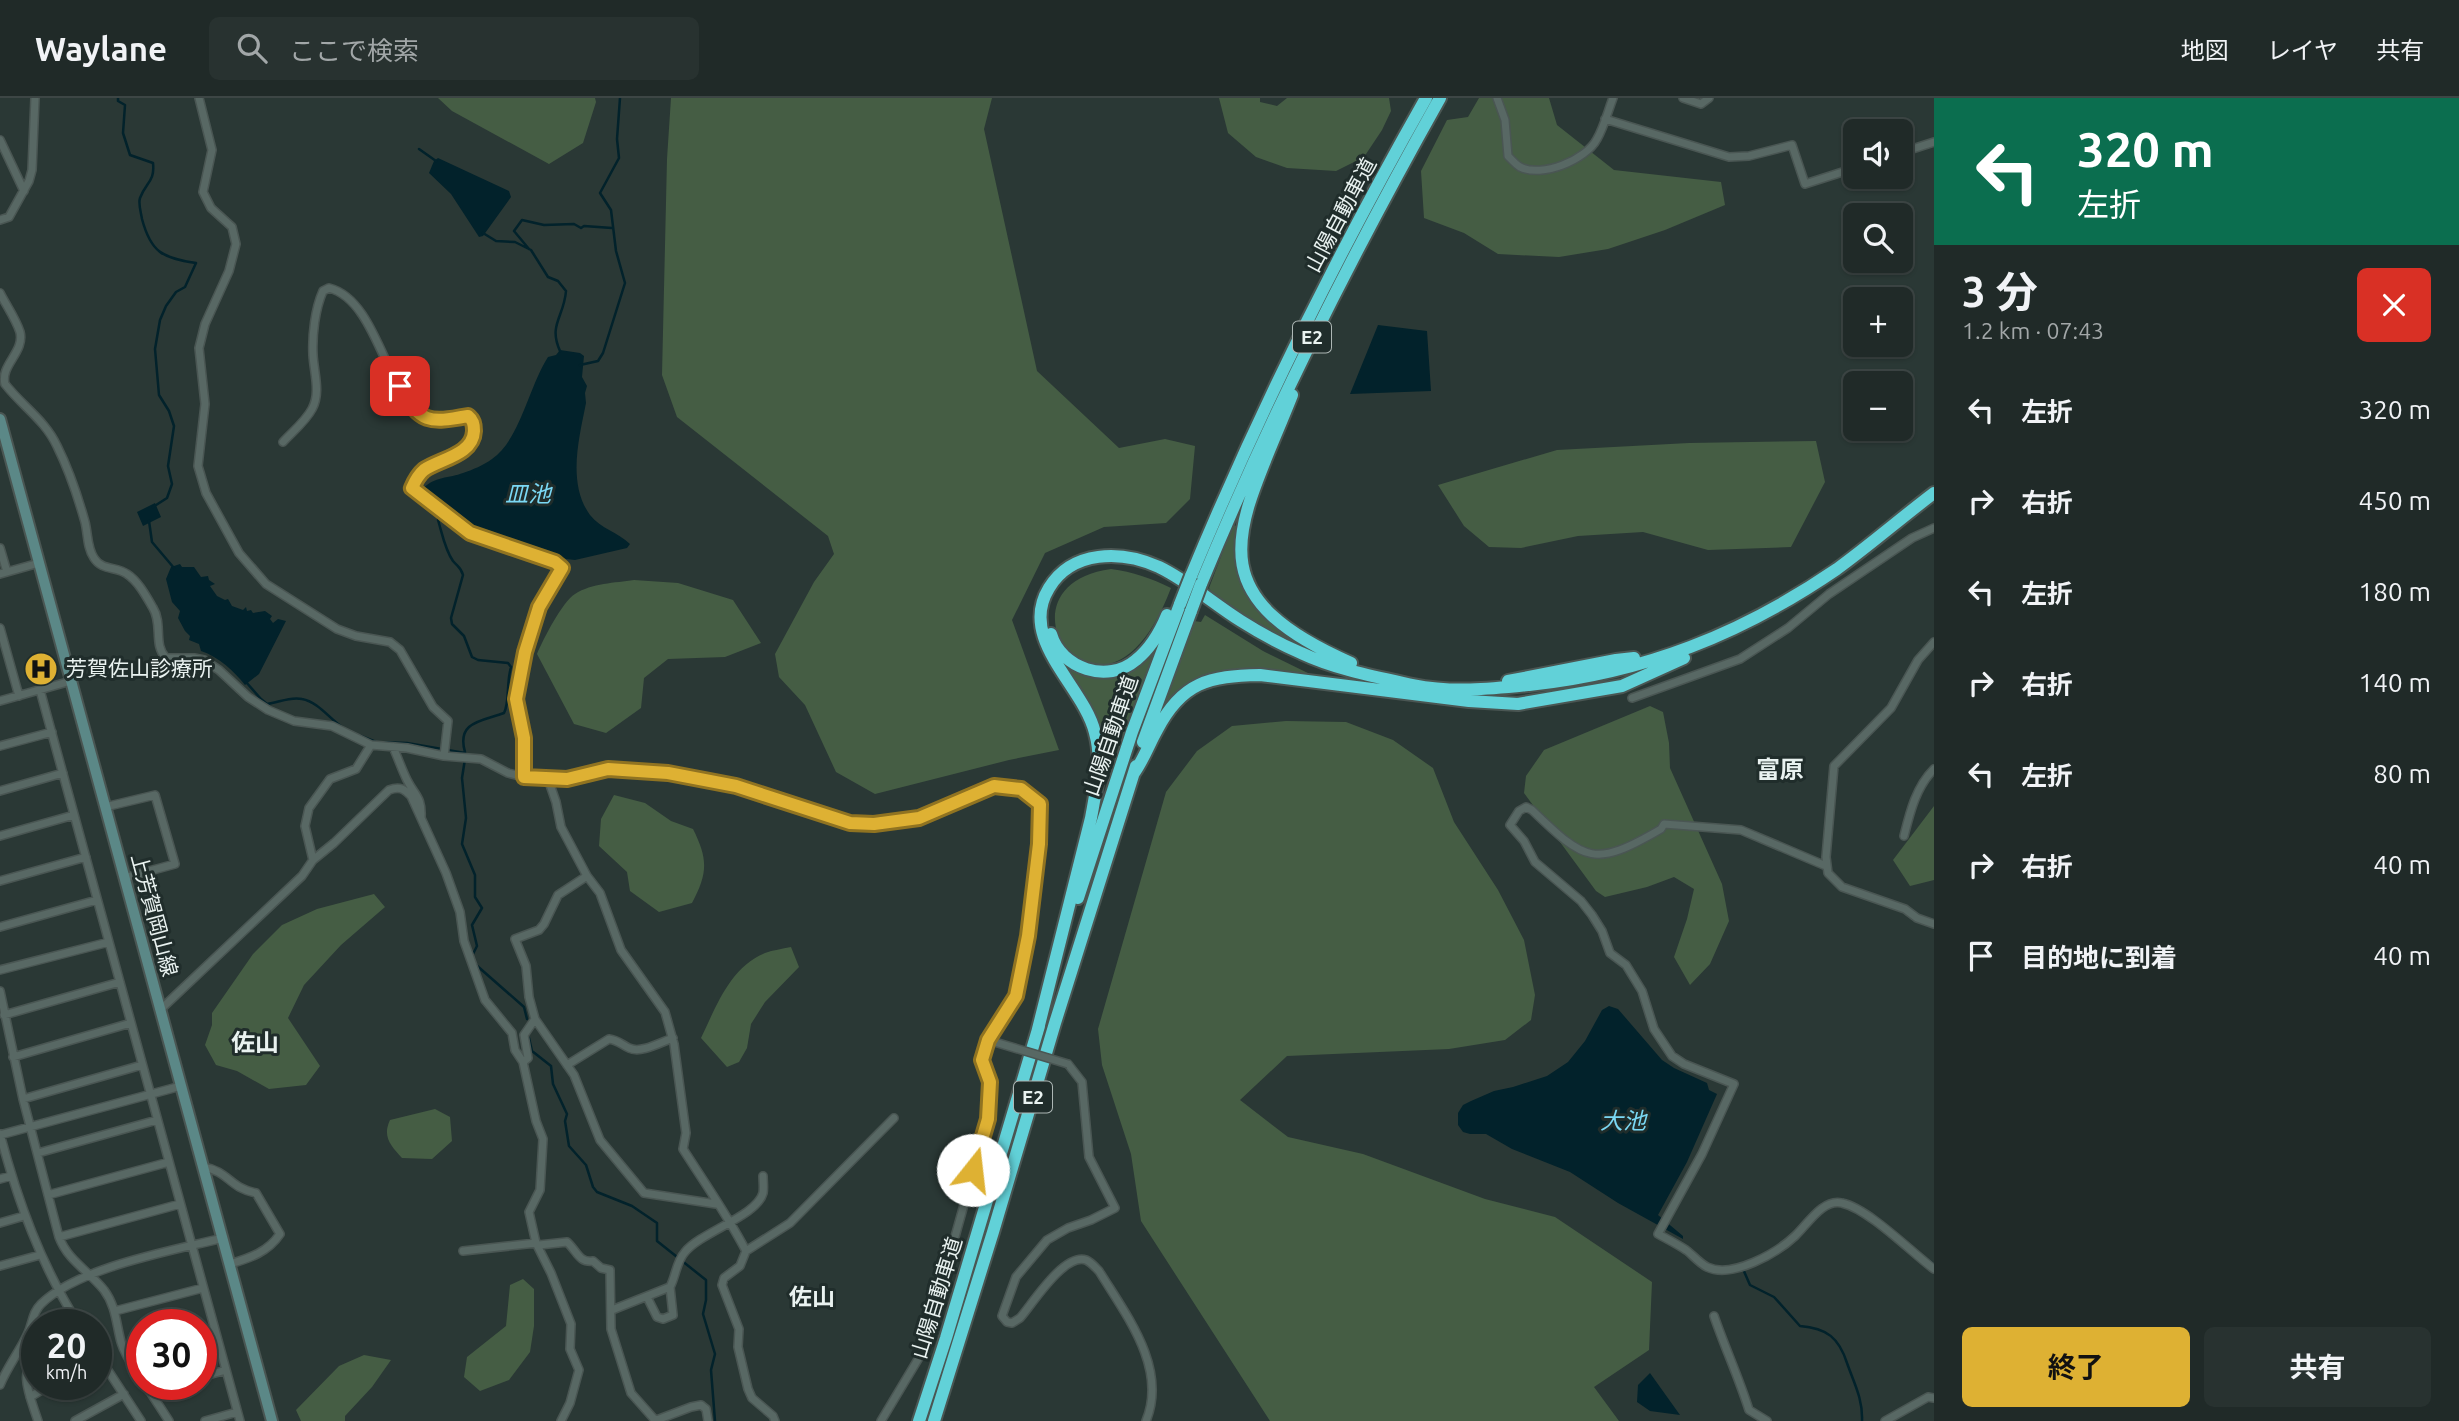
<!DOCTYPE html>
<html lang="ja">
<meta charset="utf-8">
<style>
body{margin:0;font-family:Ubuntu,"Noto Sans JP",sans-serif;background:#283230;color:#f1f3f6;height:100vh;display:flex;flex-direction:column;font-size:26px;white-space:nowrap}
*{box-sizing:border-box;margin:0}
p{font-size:23px;color:#a2a7a8}
.icon{flex:none;width:38px;height:38px;fill:none;stroke:currentColor;stroke-width:2;stroke-linecap:round;stroke-linejoin:round}
.map{position:relative;flex:1;overflow:hidden}
.side{display:flex;flex-direction:column;background:#202a28;width:525px}
.side>*{flex:none}
.guide{background:#0b6e4f;color:#fff;overflow:hidden}
.buttons{position:absolute;left:1843px;top:21px;display:grid;gap:14px}
.buttons a{display:grid;place-items:center;width:70px;height:70px;border-radius:10px;background:#202a28;box-shadow:0 2px 5px #0004,0 0 0 2px #3d4645;font-size:35px}
.speed{position:absolute;left:21px;top:1211px;display:flex;gap:14px;font-size:35px;font-weight:700;text-align:center}
.speed>*{display:grid;place-content:center;width:91px;height:91px;border-radius:50%;background:#202a28;box-shadow:0 2px 5px #0004,0 0 0 2px #3d4645;line-height:1}
.speed small{font-size:18px;font-weight:400}
.speed .limit{border:10px solid #d22;background:#fff;color:#111}
.pin{position:absolute;display:grid;place-items:center;width:60px;height:60px;color:#fff;margin:-30px;border-radius:14px;box-shadow:0 4px 10px #0006}
.me{position:absolute;width:77px;margin:-38px;rotate:16deg;stroke-linejoin:round;filter:drop-shadow(0 0 5px #0008)}
.turn{display:flex;align-items:center;gap:24px;height:147px;padding:0 28px;font-size:32px}
.turn .icon{width:91px;height:91px;stroke-width:2.5}
.turn b{display:block;font-size:49px;line-height:60px}
.round{display:grid;place-items:center;flex:none;width:74px;height:74px;border-radius:10px;background:#283230}
.overview{display:flex;align-items:center;justify-content:space-between;height:119px;padding:0 28px}
h1{font-size:42px;font-weight:700;line-height:52px}
.primary-button{display:flex;gap:14px;margin-top:auto;padding:14px 28px}
.primary-button a{flex:1;height:80px;border-radius:10px;background:#deb133;color:#111;font-size:28px;font-weight:700;line-height:80px;text-align:center}
.primary-button a+a{background:#283230;color:#f1f3f6}
ul{padding:0;list-style:none}
li{display:flex;align-items:center;gap:21px;height:91px;padding:0 28px}
li div{flex:1}
li b{display:block;font-size:26px}
li em{font-style:normal}
header{display:flex;align-items:center;gap:42px;box-sizing:border-box;height:98px;padding:0 35px;background:#202a28;border-bottom:2px solid #3d4645}
header strong{font-size:33px}
nav{display:flex;gap:38px;margin-inline-start:auto;font-size:24px}
.search{width:490px;height:63px;background:#283230;display:flex;align-items:center;gap:18px;box-sizing:border-box;padding:0 24px;border-radius:10px;color:#a2a7a8;font-size:26px}
main{display:flex;flex:1;min-height:0}
.map>svg:first-child{display:block}
.green{fill:#455d44}
.water{fill:#02222b}
.lines{fill:none;stroke-linecap:round;stroke-linejoin:round}
.stream{stroke:#02222b;stroke-width:2.5}
.minor-casing{stroke:#4a5653;stroke-width:10}
.secondary-casing{stroke:#4a5653;stroke-width:14}
.motorway-casing{stroke:#4a5653;stroke-width:16}
.minor{stroke:#586864;stroke-width:7}
.secondary{stroke:#5b8887;stroke-width:10}
.motorway{stroke:#61d1d8;stroke-width:12}
.minor-bridge-casing{stroke:#4a5653;stroke-width:10;stroke-linecap:butt}
.motorway-bridge-casing{stroke:#4a5653;stroke-width:16;stroke-linecap:butt}
.minor-bridge{stroke:#586864;stroke-width:7}
.motorway-bridge{stroke:#61d1d8;stroke-width:12}
.route-casing{stroke:#907321;stroke-width:18}
.route{stroke:#deb133;stroke-width:12}
.labels{text-anchor:middle;stroke-width:6;stroke-linejoin:round;paint-order:stroke}
.shield{fill:#202d2b;stroke:#adb7b5;stroke-width:2}
.shield-label{font-size:19px;font-weight:bold;fill:#e9f2f0}
.street-label{font-size:21px;fill:#e9f2f0;stroke:#202d2b}
.poi-label{font-size:21px;fill:#e9f2f0;stroke:#202d2b;text-anchor:start}
.water-label{font-size:23px;font-style:italic;fill:#7ad8f4;stroke:#202d2b}
.neighbourhood-label{font-size:23px;font-weight:bold;fill:#e9f2f0;stroke:#202d2b}
.quarter-label{font-size:24px;font-weight:bold;fill:#e9f2f0;stroke:#202d2b}
</style>
<header>
<strong>Waylane</strong>
<div class="search"><svg class="icon" aria-label="search" viewBox="0 0 24 24"><circle cx="10" cy="10" r="6"/><path d="M15 15l6 6"/></svg>ここで検索</div>
<nav><a>地図</a><a>レイヤ</a><a>共有</a></nav>
</header>
<main>
<div class="map">
<svg width="1934" height="1323" viewBox="0 0 1934 1323">
<rect width="100%" height="100%" fill="#2a3835"/>
<path class="green" d="M438 0H595L596 4 583 45 549 66 452 13Z
M671 0H992L984 31 1037 273 1119 350 1165 341 1195 348 1190 401 1166 425 1104 429 1045 455 1012 522 1059 652 1009 662 875 696 836 674 805 607 779 579 775 556 814 484 834 456 828 438 677 319 662 277 667 61Z
M1219 0H1260V4L1277 8 1287 0H1389L1391 13 1382 32 1364 59 1336 73 1287 70 1256 59 1228 35Z
M1479 0H1549L1557 27 1614 72 1721 84 1725 107 1665 132 1608 151 1559 159 1498 156 1464 135 1424 120 1421 73 1447 22 1468 19Z
M1816 343 1825 384 1791 449 1708 452 1643 434 1578 438 1521 450 1489 449 1464 428 1438 387 1557 352 1689 345Z
M1233 427 1240 429 1237 437V457L1239 476 1247 493 1318 556C1291 546 1223 513 1209 490Z
M1111 471C1133 474 1151 480 1171 490 1105 666 983 489 1111 471Z
M634 482 678 485 733 502 761 545 725 559 668 561 644 580 641 610 606 635 574 626 537 556C543 542 562 504 575 496 592 485 615 485 634 482Z
M1205 517 1263 553 1316 579 1229 573C1199 578 1186 593 1163 611L1161 610 1194 523 1201 524Z
M1150 556 1153 557 1106 683 1102 681 1104 662 1062 568 1066 565 1091 578Z
M1650 608 1663 614 1669 645 1670 670 1722 786 1729 823 1710 866 1690 887 1674 859 1687 821 1694 791 1674 779 1647 789 1605 799 1596 793 1524 695 1526 678 1544 652Z
M1286 623 1346 624 1393 642 1433 670 1454 724 1498 792 1524 842 1535 897 1531 922 1505 942 1449 951 1287 958 1240 1002 1288 1039 1363 1056 1485 1101 1555 1119 1652 1184 1649 1252 1594 1289 1619 1323H1270L1141 1123 1131 1056 1102 967 1098 931 1166 694 1197 653 1232 628Z
M614 697 645 705 671 723 693 731C708 761 708 775 692 805L659 814 630 793 627 774 599 748 601 721Z
M1934 708V782L1910 788 1893 762Z
M374 796 385 809 341 847 304 887 288 920 320 968 306 987 269 991 237 973 216 967 205 947 212 927V915L253 856 282 827 317 811Z
M791 849 799 869 765 904 751 926 747 950 739 964 727 969 701 940C716 909 730 869 765 855 773 852 782 851 791 849Z
M435 1011 450 1019 452 1043 432 1061 402 1060C391 1048 382 1039 390 1022Z
M523 1181 534 1191V1228L530 1254 509 1282 480 1293 464 1279 467 1259 506 1228 510 1187Z
M364 1257 391 1262 372 1289 345 1318V1323H301L296 1312 339 1268Z"/>
<path class="water" d="M438 60 509 93 511 99 483 138 479 139 451 96 429 75 434 63Z
M1378 227 1427 233 1431 293 1350 296Z
M560 252 580 255 584 258 582 279 587 288 585 295 586 305C579 341 567 385 590 417 601 431 618 434 630 446L627 450 575 462 566 461 471 427 424 390C433 379 450 380 463 375 472 372 484 367 492 361 520 342 529 288 548 259L556 257Z
M155 405 161 419 143 428 137 414Z
M180 466 182 469H194L201 479 208 478 209 482 215 486 210 488 217 498 225 502 228 501 232 508 243 512 246 509 247 513 251 512 253 515 265 513 272 518 270 521 273 525 278 521 286 523 259 576 245 587C234 573 219 559 201 553L199 546 189 542 190 538 185 533 178 520 180 513 172 504 166 481 171 469Z
M1609 908 1618 911 1662 962 1674 970 1707 985 1709 992 1717 996 1687 1064 1658 1117 1683 1138V1141L1618 1105 1570 1074 1512 1051 1486 1036H1470L1463 1034 1458 1027V1015L1463 1007 1471 1003 1494 993 1513 989 1547 978 1568 964 1585 943 1602 912Z
M1650 1275 1680 1317 1650 1313 1637 1304 1638 1287Z"/>
<g class="lines">
<path class="stream" d="M118 0V3L125 7 123 35 130 57 153 65C155 84 146 84 140 100 138 106 141 114 142 121 151 155 163 160 196 165L185 189 176 194 166 208 160 222 155 251 159 297 169 313 174 328 168 368 172 386 167 400 153 409
M419 51 436 63
M483 135 496 143 515 144 531 152 548 179 558 183 566 193C564 219 548 227 560 253
M529 151 514 133 522 122 544 127 574 126 581 130 584 128 612 130
M580 267 598 263 603 255 625 185 616 153 611 112 600 95 619 60 617 41 620 0
M441 416 438 422C442 435 445 452 453 463 458 469 461 469 463 477L451 520 452 526 464 538 472 559 478 562 508 565 511 569C506 586 510 603 504 615 483 623 456 623 465 654
M149 423 152 444 174 470
M246 584 261 601 267 606C278 605 290 598 302 601 319 604 331 623 345 631
M361 638 376 644 407 645 465 655
M465 661 462 680 466 720 462 746 475 777V799L482 810 472 827 477 848 472 858
M475 866 524 909 527 921
M529 940 532 953 551 968 553 986 567 1016 565 1023 569 1048 586 1067 593 1089 597 1094 632 1108 657 1125V1143L706 1182V1202L703 1216 715 1256 711 1272 715 1323
M1835 1102H1845L1851 1105
M1924 1159 1934 1166
M1743 1171 1750 1187 1774 1199 1800 1228C1827 1230 1839 1240 1847 1265 1854 1285 1863 1301 1862 1323"/>
<defs>
<path id="minor" d="M199 0 212 52 203 94 211 110 232 129 236 146 229 173 205 226 199 250 205 306 198 368 206 395 239 455 266 486 337 531 356 538 390 544 400 552 433 609 448 623 444 658
M1497 0 1505 22 1508 58C1511 61 1516 67 1520 69 1542 80 1586 62 1597 41 1604 29 1608 13 1613 0
M1683 0 1701 6 1709 0
M1605 21 1729 59 1749 58 1792 47 1805 86 1855 70
M0 42 24 93
M1900 55 1934 44
M0 122 9 119 29 83 32 72 35 0
M0 195C6 207 16 221 20 234 25 254 0 267 5 286 22 308 45 322 57 348 69 372 78 399 85 424 88 436 87 450 94 460 102 473 116 468 127 476 138 483 146 498 153 510 163 526 153 547 166 560H194L204 562 219 572 248 599 268 612 294 623 332 628 371 647 407 650 444 658 481 661 508 675 524 679 567 681 608 671 668 675 736 688 850 725 875 726 919 720 994 688 1021 691 1039 706V746L1028 838 1015 898 988 942 982 962 990 984 988 1021 923 1253 881 1323
M283 344C292 334 305 324 312 311 321 295 314 275 313 257 312 237 315 211 323 193L329 190C381 203 387 310 431 322 442 325 457 320 468 318 473 322 474 326 474 333 473 357 440 361 424 372 418 377 415 383 412 391L469 435 555 464 562 470 539 509 525 554 516 601 524 640V679
M0 450 7 474
M0 476 39 465
M0 530 19 598
M1934 544 1918 562 1891 610 1834 668 1826 759 1828 775 1842 789 1905 811 1917 820 1934 826
M40 592 240 1323
M1632 600 1740 561 1788 530 1829 496 1912 440 1934 430
M0 603 71 583
M0 648 52 634
M393 649C398 660 402 672 407 682 415 698 422 699 421 719
M548 681 556 704 561 729 587 778 600 795 621 852 665 914 674 946 686 1035 683 1051C704 1084 728 1118 746 1153
M0 693 63 675
M105 709 155 697 175 766 124 780
M0 738 74 717
M1904 738C1910 714 1916 689 1934 671
M313 762 334 745 389 692C400 688 404 691 411 698L446 775 460 814 464 843 485 902 512 935 515 952 523 964 536 1023 543 1041 540 1092 529 1114 536 1145 551 1175 571 1226 570 1251 579 1272 570 1305 561 1323
M1826 768 1741 732 1664 726 1661 731C1594 770 1586 764 1532 712L1526 709 1519 713 1510 727 1524 743 1535 764 1581 803 1592 817 1602 833 1610 855 1626 867 1642 893 1654 931 1672 958 1684 966 1734 986 1702 1056 1658 1136C1667 1141 1677 1146 1686 1152 1693 1157 1699 1165 1707 1169 1732 1181 1777 1155 1795 1138 1807 1127 1823 1100 1842 1105 1869 1111 1911 1154 1934 1171
M0 783 86 759
M0 829 97 802
M0 872 109 844
M0 893 23 1001 59 1139C68 1163 89 1173 104 1192 116 1208 116 1225 121 1244 125 1258 134 1270 142 1282
M160 912 302 778 313 762 305 728 309 710 330 681 356 671 371 647
M4 917 120 884
M535 921 529 899 526 868 515 841 539 832 544 826 558 797 587 778
M13 959 131 925
M523 964 528 960 524 937 535 921 574 977 600 1042 644 1095 716 1106
M1068 966 1082 984 1089 1059 1115 1110 1091 1122 1068 1130 1047 1142 1016 1179 1002 1218 1007 1224 1012 1225 1020 1220C1033 1205 1064 1155 1086 1162 1091 1164 1096 1170 1099 1173 1126 1217 1168 1270 1146 1323
M567 967 609 941C618 942 622 947 629 950 641 956 661 944 673 940
M23 1001 142 967
M0 1036C18 1104 41 1167 79 1227
M0 1037 181 988
M38 1055 157 1022
M203 1069C229 1073 229 1090 256 1095L280 1136C268 1154 250 1160 230 1166
M0 1081 11 1078
M48 1097 169 1064
M0 1125 24 1118
M59 1139 180 1106
M539 1147 567 1144C577 1153 579 1165 593 1163L601 1170 610 1172 611 1231 631 1295 655 1322
M463 1153 536 1145
M0 1168 40 1157
M647 1199 657 1219 663 1221 673 1217 670 1189
M612 1212 670 1189C676 1178 676 1164 685 1154 701 1134 757 1118 763 1095 764 1090 763 1083 763 1078
M115 1213 203 1190
M1714 1218C1725 1250 1739 1280 1749 1312L1767 1323
M201 1235 214 1231
M37 1250C18 1276 29 1295 38 1323
M96 1254 141 1323
M126 1255 142 1251
M201 1279 226 1272
M145 1286 169 1323
M0 1287C7 1269 20 1253 28 1235 33 1224 32 1215 41 1206 79 1169 171 1153 223 1140
M149 1293 175 1286
M30 1299 52 1286
M75 1323 124 1296
M205 1323 237 1314
M654 1323 691 1309 701 1307 706 1311 708 1323
M775 1323 773 1318 752 1300 748 1291 738 1249 739 1231 722 1187 724 1180 740 1168 746 1153 790 1125 894 1020
M1885 1323 1928 1299 1934 1300"/>
<path id="secondary" d="M0 321 272 1323"/>
<path id="motorway" d="M1292 297C1240 428 1189 494 1351 565
M1191 478C1259 314 1338 155 1426 0
M1201 486C1270 319 1351 158 1440 0
M1051 536C1061 571 1108 586 1136 562 1151 550 1160 534 1167 517
M1508 583 1616 562 1634 560
M1143 644 1191 513
M1134 675C1144 661 1149 646 1157 632 1182 584 1209 578 1260 577L1469 603 1518 606 1622 588 1684 560
M1078 800 1132 634 1180 506
M1037 935 1091 720C1096 692 1103 663 1095 635 1084 588 1017 542 1049 490 1072 452 1121 452 1159 469 1188 483 1214 506 1241 523 1260 535 1280 546 1301 555 1335 571 1376 579 1413 587 1452 595 1490 591 1529 587 1644 575 1742 536 1837 471 1870 447 1901 420 1934 395
M919 1323 946 1240 1039 928
M934 1323 993 1134 1055 925 1136 668"/>
</defs>
<use href="#minor" class="minor-casing"/>
<use href="#secondary" class="secondary-casing"/>
<use href="#motorway" class="motorway-casing"/>
<use href="#minor" class="minor"/>
<use href="#secondary" class="secondary"/>
<use href="#motorway" class="motorway"/>
<defs>
<path id="minor-bridge" d="M988 942 1068 966"/>
<path id="motorway-bridge" d="M1180 506 1191 478
M1191 513 1201 486"/>
</defs>
<use href="#minor-bridge" class="minor-bridge-casing"/>
<use href="#motorway-bridge" class="motorway-bridge-casing"/>
<use href="#minor-bridge" class="minor-bridge"/>
<use href="#motorway-bridge" class="motorway-bridge"/>
</g>
<g class="lines">
<defs>
<path id="route" d="M400 288C420 326 429 325 468 318 473 322 474 326 474 333 473 357 440 361 424 372 418 377 415 383 412 390L470 435 555 464 562 470 539 509 525 554 516 601 524 640V679L567 681 608 671 668 675 736 688 850 725 874 726 919 720 994 688 1021 691 1040 706 1039 746 1028 838 1016 898 988 942 982 962 990 984 988 1021 973 1072"/>
</defs>
<use href="#route" class="route-casing"/>
<use href="#route" class="route"/>
</g>
<defs>
<symbol id="hospital-disc" viewBox="-11 -11 22 22"><circle r="9.5" fill="#deb133" stroke="#202d2b"/><path d="M-5-5h3v3.5h4V-5h3V5h-3V1.5h-4V5h-3Z" fill="#111"/></symbol>
</defs>
<g fill-rule="evenodd">
<use href="#hospital-disc" x="22" y="552" width="38" height="38"/>
</g>
<g class="labels">
<g class="shield">
<rect x="1293" y="223.5" width="38" height="31" rx="5"/>
<rect x="1014" y="983.5" width="38" height="31" rx="5"/>
</g>
<g class="shield-label">
<text x="1312" y="246">E2</text>
<text x="1033" y="1006">E2</text>
</g>
<g class="street-label">
<text transform="translate(1341 117) rotate(-62)" y="7">山陽自動車道</text>
<text transform="translate(1111 638) rotate(-71)" y="7">山陽自動車道</text>
<text transform="translate(154 817) rotate(75)" y="7">上芳賀岡山線</text>
<text transform="translate(937 1200) rotate(-73)" y="7">山陽自動車道</text>
</g>
<g class="poi-label">
<text x="66" y="578">芳賀佐山診療所</text>
</g>
<g class="water-label">
<text x="528" y="404">皿池</text>
<text x="1623" y="1031">大池</text>
</g>
<g class="neighbourhood-label">
<text x="812" y="1207">佐山</text>
</g>
<g class="quarter-label">
<text x="1780" y="680">富原</text>
<text x="255" y="953">佐山</text>
</g>
</g>
</svg>
<div class="buttons">
<a><svg class="icon" aria-label="sound" viewBox="0 0 24 24"><path d="M4 9h4l5-4v14l-5-4H4zM17 9q2 3 0 6"/></svg></a>
<a><svg class="icon" aria-label="search" viewBox="0 0 24 24"><circle cx="10" cy="10" r="6"/><path d="M15 15l6 6"/></svg></a>
<a>+</a>
<a>−</a>
</div>
<div class="speed"><div>20<small>km/h</small></div><div class="limit">30</div></div>
<div class="pin" style="left:400px;top:288px;background:#d93025"><svg class="icon" aria-label="arrive" viewBox="0 0 24 24"><path d="M6 21V4h12l-3 4 3 4H6"/></svg></div>
<svg class="me" style="left:973px;top:1072px" viewBox="-20 -20 40 40"><circle r="19" fill="#fff"/><path d="M0-13L10 11 0 6-10 11z" fill="#deb133"/></svg>
</div>
<section class="side">
<div class="guide">
<div class="turn"><svg class="icon" aria-label="left" viewBox="0 0 24 24"><path d="M17 20v-9H6M10 6l-5 5 5 5"/></svg><div><b>320 m</b>左折</div></div>
</div>
<div class="overview"><div><h1>3 分</h1><p>1.2 km · 07:43</p></div><a class="round" style="background:#d93025;color:#fff"><svg class="icon" aria-label="close" viewBox="0 0 24 24"><path d="M6 6l12 12M18 6L6 18"/></svg></a></div>
<ul>
<li><svg class="icon" aria-label="left" viewBox="0 0 24 24"><path d="M17 20v-9H6M10 6l-5 5 5 5"/></svg><div><b>左折</b></div><em>320 m</em></li>
<li><svg class="icon" aria-label="right" viewBox="0 0 24 24"><path d="M7 20v-9h11M14 6l5 5-5 5"/></svg><div><b>右折</b></div><em>450 m</em></li>
<li><svg class="icon" aria-label="left" viewBox="0 0 24 24"><path d="M17 20v-9H6M10 6l-5 5 5 5"/></svg><div><b>左折</b></div><em>180 m</em></li>
<li><svg class="icon" aria-label="right" viewBox="0 0 24 24"><path d="M7 20v-9h11M14 6l5 5-5 5"/></svg><div><b>右折</b></div><em>140 m</em></li>
<li><svg class="icon" aria-label="left" viewBox="0 0 24 24"><path d="M17 20v-9H6M10 6l-5 5 5 5"/></svg><div><b>左折</b></div><em>80 m</em></li>
<li><svg class="icon" aria-label="right" viewBox="0 0 24 24"><path d="M7 20v-9h11M14 6l5 5-5 5"/></svg><div><b>右折</b></div><em>40 m</em></li>
<li><svg class="icon" aria-label="arrive" viewBox="0 0 24 24"><path d="M6 21V4h12l-3 4 3 4H6"/></svg><div><b>目的地に到着</b></div><em>40 m</em></li>
</ul>
<div class="primary-button"><a>終了</a><a>共有</a></div>
</section>
</main>
